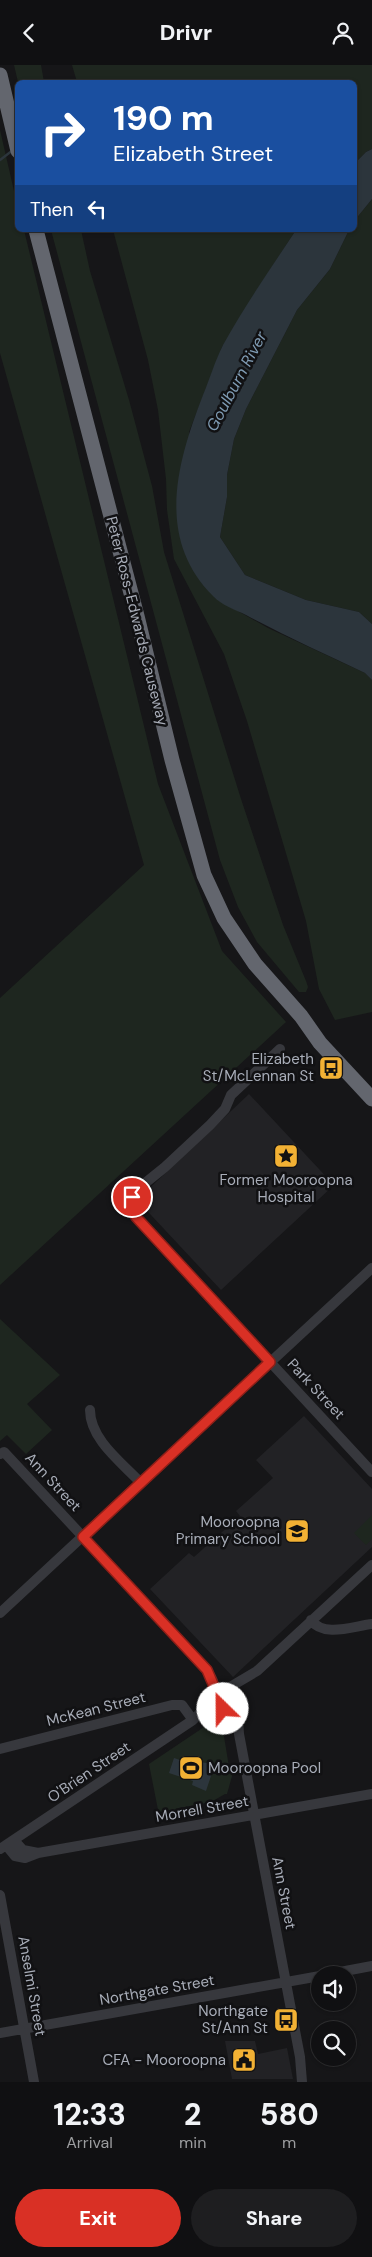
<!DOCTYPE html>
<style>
body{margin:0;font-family:"DM Sans",sans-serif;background:#1e1e20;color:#f1f3f6;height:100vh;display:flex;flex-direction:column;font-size:19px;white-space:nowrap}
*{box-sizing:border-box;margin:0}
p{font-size:16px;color:#9c9d9f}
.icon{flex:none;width:28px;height:28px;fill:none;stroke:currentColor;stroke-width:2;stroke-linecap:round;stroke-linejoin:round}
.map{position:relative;height:2017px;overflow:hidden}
.details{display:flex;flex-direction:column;background:#101012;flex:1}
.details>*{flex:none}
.top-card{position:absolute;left:15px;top:15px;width:342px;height:152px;border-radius:8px;box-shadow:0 1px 4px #0004,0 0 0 1px #303032;background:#1a4fa0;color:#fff;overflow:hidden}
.buttons{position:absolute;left:311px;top:1901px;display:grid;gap:10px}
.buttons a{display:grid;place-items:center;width:45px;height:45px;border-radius:50%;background:#101012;box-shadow:0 1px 4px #0004,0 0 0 1px #303032;font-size:25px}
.pin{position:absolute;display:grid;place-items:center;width:42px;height:42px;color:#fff;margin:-21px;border:2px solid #fff;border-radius:50%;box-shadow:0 1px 5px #0007}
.me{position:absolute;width:55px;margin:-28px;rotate:337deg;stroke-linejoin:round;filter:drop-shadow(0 0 4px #0008)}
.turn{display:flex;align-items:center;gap:18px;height:105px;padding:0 15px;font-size:22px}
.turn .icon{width:65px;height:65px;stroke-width:2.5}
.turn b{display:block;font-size:35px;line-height:42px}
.then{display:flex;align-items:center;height:48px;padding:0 15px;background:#0003;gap:10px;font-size:19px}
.eta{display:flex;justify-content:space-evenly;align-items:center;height:85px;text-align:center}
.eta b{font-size:30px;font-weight:800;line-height:35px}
.button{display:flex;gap:10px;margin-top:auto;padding:10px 15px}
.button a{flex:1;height:58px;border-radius:30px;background:#d93025;color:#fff;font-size:20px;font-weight:800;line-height:58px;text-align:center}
.button a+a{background:#1e1e20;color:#f1f3f6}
header{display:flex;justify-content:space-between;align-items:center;height:65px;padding:0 15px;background:#101012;font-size:22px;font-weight:800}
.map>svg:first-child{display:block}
.built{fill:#222225}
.green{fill:#1e261f}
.water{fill:#2c353c}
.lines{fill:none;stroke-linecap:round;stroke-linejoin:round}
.stream{stroke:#2c353c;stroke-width:2.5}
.minor{stroke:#37383d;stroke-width:10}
.highway{stroke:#63666e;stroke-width:15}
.route-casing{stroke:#8d1f18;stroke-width:12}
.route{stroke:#d93025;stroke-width:9}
.labels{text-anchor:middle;stroke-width:5;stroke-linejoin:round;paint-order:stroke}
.street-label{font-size:15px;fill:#a8adb8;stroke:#111113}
.poi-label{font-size:15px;fill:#a8adb8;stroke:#111113;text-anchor:end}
.water-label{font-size:16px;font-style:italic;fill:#7f9bb3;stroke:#111113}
</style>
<header><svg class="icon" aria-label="back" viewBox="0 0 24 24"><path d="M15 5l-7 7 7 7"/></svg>Drivr<svg class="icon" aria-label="person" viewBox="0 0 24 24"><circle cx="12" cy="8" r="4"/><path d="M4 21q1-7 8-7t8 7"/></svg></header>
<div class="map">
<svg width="372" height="2017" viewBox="0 0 372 2017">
<rect width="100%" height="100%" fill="#161618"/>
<path class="built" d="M249 1029 332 1118 333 1121 221 1225 137 1135Z
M304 1351 372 1424V1482L233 1612 150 1524 189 1488 194 1492 240 1451 236 1446 273 1413 256 1395Z
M225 1976H255L258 1989 287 1983 293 2014H232Z"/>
<path class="green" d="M14 0H41L44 17H18Z
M72 0H372V84L366 87 355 98V18L77 17Z
M0 65 17 139 18 165H24L158 719 222 886 286 957 0 1220V933L144 800 0 288Z
M372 134V559L359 547 306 535 245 510 220 472 227 432V410L234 374 246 344 297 245 330 204 349 165H355V155Z
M51 165H81L90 206 129 335 152 421 164 487 241 734 283 860 306 916 308 922 306 927H299L257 877 238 842 220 795Z
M113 165H296L255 228 222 282 189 367 215 533 268 563 365 608 372 615V947L335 955 319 924 306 856 247 656 224 589 174 494 167 445 166 414 158 345 148 295Z
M0 1254 60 1310 27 1339 52 1365 26 1389 7 1370 0 1376Z
M372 1450V1474L366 1480 354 1468Z
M221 1653 229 1702 234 1704 227 1729H225L211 1737 180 1743 174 1752 160 1755 149 1699 216 1654Z"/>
<path class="water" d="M372 84V134L355 155V98L366 87Z
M296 165H349L330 204 297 245 246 344 234 374 227 410V432L220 472 245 510 306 535 359 547 372 559V615L365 608C325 589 285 571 246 550 236 545 221 540 213 531 155 473 177 397 203 330 210 313 215 296 223 280 245 240 271 203 296 165Z
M174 1693 198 1701 199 1697 215 1699 206 1726 192 1720 193 1716 169 1708Z"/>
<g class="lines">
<path class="stream" d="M0 95 13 85"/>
<path class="minor" d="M280 984 231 1030 225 1044 210 1060 165 1102 139 1123 130 1137 131 1146 136 1152 372 1407
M90 1345C90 1374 121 1397 140 1417
M0 1389 4 1387 207 1605 213 1616 215 1628
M0 1548 372 1203
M311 1555C323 1573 354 1561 372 1559
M214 1633a11 11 0 1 1 22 0a11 11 0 1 1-22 0Z
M230 1622 257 1606 372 1500
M237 1635 239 1669 300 1992 302 2017
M0 1684 172 1640H182L193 1655
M14 1775 23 1785 38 1788
M6 1780 15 1791 25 1793 38 1788 372 1729
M0 1784 193 1655 208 1640 214 1630
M0 1830 34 2017
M324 1910 372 1901
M0 1968 320 1911"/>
<path class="highway" d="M0 10 18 86
M36 165 137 551 172 695 204 810 224 853 255 899 301 951 320 978 372 1034"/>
</g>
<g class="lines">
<defs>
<path id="route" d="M132 1132 130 1142 136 1152 270 1297 83 1472 207 1605 213 1619 215 1636 223 1644"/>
</defs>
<use href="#route" class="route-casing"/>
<use href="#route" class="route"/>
</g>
<defs>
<symbol id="bus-square" viewBox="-11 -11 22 22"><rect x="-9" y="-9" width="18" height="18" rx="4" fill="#f2b134" stroke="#111113"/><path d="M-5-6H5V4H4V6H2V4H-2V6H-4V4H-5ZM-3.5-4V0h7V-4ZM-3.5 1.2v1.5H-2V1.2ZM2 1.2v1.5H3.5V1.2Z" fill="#111"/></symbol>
<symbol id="sight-square" viewBox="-11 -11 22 22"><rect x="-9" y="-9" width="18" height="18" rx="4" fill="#f2b134" stroke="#111113"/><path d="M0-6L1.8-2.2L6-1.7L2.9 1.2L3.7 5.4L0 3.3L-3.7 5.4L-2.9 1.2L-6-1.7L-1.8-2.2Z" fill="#111"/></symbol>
<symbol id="school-square" viewBox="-11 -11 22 22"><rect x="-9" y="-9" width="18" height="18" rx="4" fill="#f2b134" stroke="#111113"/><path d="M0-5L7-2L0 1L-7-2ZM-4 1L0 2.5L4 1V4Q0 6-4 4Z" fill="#111"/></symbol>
<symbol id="stadium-square" viewBox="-11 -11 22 22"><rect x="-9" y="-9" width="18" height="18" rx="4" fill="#f2b134" stroke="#111113"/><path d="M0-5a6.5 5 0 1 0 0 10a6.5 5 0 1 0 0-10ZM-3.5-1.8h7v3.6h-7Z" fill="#111"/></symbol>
<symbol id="civic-square" viewBox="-11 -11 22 22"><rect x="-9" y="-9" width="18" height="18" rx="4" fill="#f2b134" stroke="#111113"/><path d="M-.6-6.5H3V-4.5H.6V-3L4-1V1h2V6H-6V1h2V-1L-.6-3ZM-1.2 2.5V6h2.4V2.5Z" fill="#111"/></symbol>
</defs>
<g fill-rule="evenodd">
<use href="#bus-square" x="317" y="989" width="28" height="28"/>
<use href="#sight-square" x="272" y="1077" width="28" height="28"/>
<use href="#school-square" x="283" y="1452" width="28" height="28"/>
<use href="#stadium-square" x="177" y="1689" width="28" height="28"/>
<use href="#bus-square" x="272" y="1941" width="28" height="28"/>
<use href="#civic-square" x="230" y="1981" width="28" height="28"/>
</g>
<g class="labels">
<g class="street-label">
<text transform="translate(137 556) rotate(76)" y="5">Peter Ross-Edwards Causeway</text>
<text transform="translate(316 1324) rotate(47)" y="5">Park Street</text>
<text transform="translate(53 1417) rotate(47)" y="5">Ann Street</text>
<text transform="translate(96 1644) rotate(-14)" y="5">McKean Street</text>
<text transform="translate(89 1707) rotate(-34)" y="5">O'Brien Street</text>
<text transform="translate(202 1744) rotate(-10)" y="5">Morrell Street</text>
<text transform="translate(284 1828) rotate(79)" y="5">Ann Street</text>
<text transform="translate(32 1921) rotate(80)" y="5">Anselmi Street</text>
<text transform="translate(157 1925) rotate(-10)" y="5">Northgate Street</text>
</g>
<g class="poi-label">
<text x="314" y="999">Elizabeth<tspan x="314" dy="17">St/McLennan St</tspan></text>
<text x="286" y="1120" text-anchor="middle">Former Mooroopna<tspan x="286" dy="17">Hospital</tspan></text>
<text x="280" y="1462">Mooroopna<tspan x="280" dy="17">Primary School</tspan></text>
<text x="208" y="1708" text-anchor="start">Mooroopna Pool</text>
<text x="268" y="1951">Northgate<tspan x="268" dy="17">St/Ann St</tspan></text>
<text x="226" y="2000">CFA - Mooroopna</text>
</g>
<g class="water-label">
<text transform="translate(236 316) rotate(-62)" y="6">Goulburn River</text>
</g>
</g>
</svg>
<div class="buttons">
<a><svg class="icon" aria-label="sound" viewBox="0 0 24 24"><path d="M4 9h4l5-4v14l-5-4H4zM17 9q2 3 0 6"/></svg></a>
<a><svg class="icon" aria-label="search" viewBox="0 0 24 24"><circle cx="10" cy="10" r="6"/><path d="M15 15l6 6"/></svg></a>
</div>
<div class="pin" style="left:132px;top:1132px;background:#d93025"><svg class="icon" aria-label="arrive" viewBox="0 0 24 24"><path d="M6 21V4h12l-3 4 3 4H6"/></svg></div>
<svg class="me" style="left:223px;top:1644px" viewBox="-20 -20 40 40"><circle r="19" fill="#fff"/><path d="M0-13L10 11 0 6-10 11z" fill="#d93025"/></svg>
<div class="top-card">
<div class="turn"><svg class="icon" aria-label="right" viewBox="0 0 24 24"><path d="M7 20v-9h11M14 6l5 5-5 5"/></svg><div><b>190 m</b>Elizabeth Street</div></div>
<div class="then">Then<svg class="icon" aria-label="left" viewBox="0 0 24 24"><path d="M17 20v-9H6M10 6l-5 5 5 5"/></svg></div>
</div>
</div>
<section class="details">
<div class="eta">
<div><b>12:33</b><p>Arrival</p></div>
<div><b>2</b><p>min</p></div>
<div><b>580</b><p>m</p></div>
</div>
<div class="button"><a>Exit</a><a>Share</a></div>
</section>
